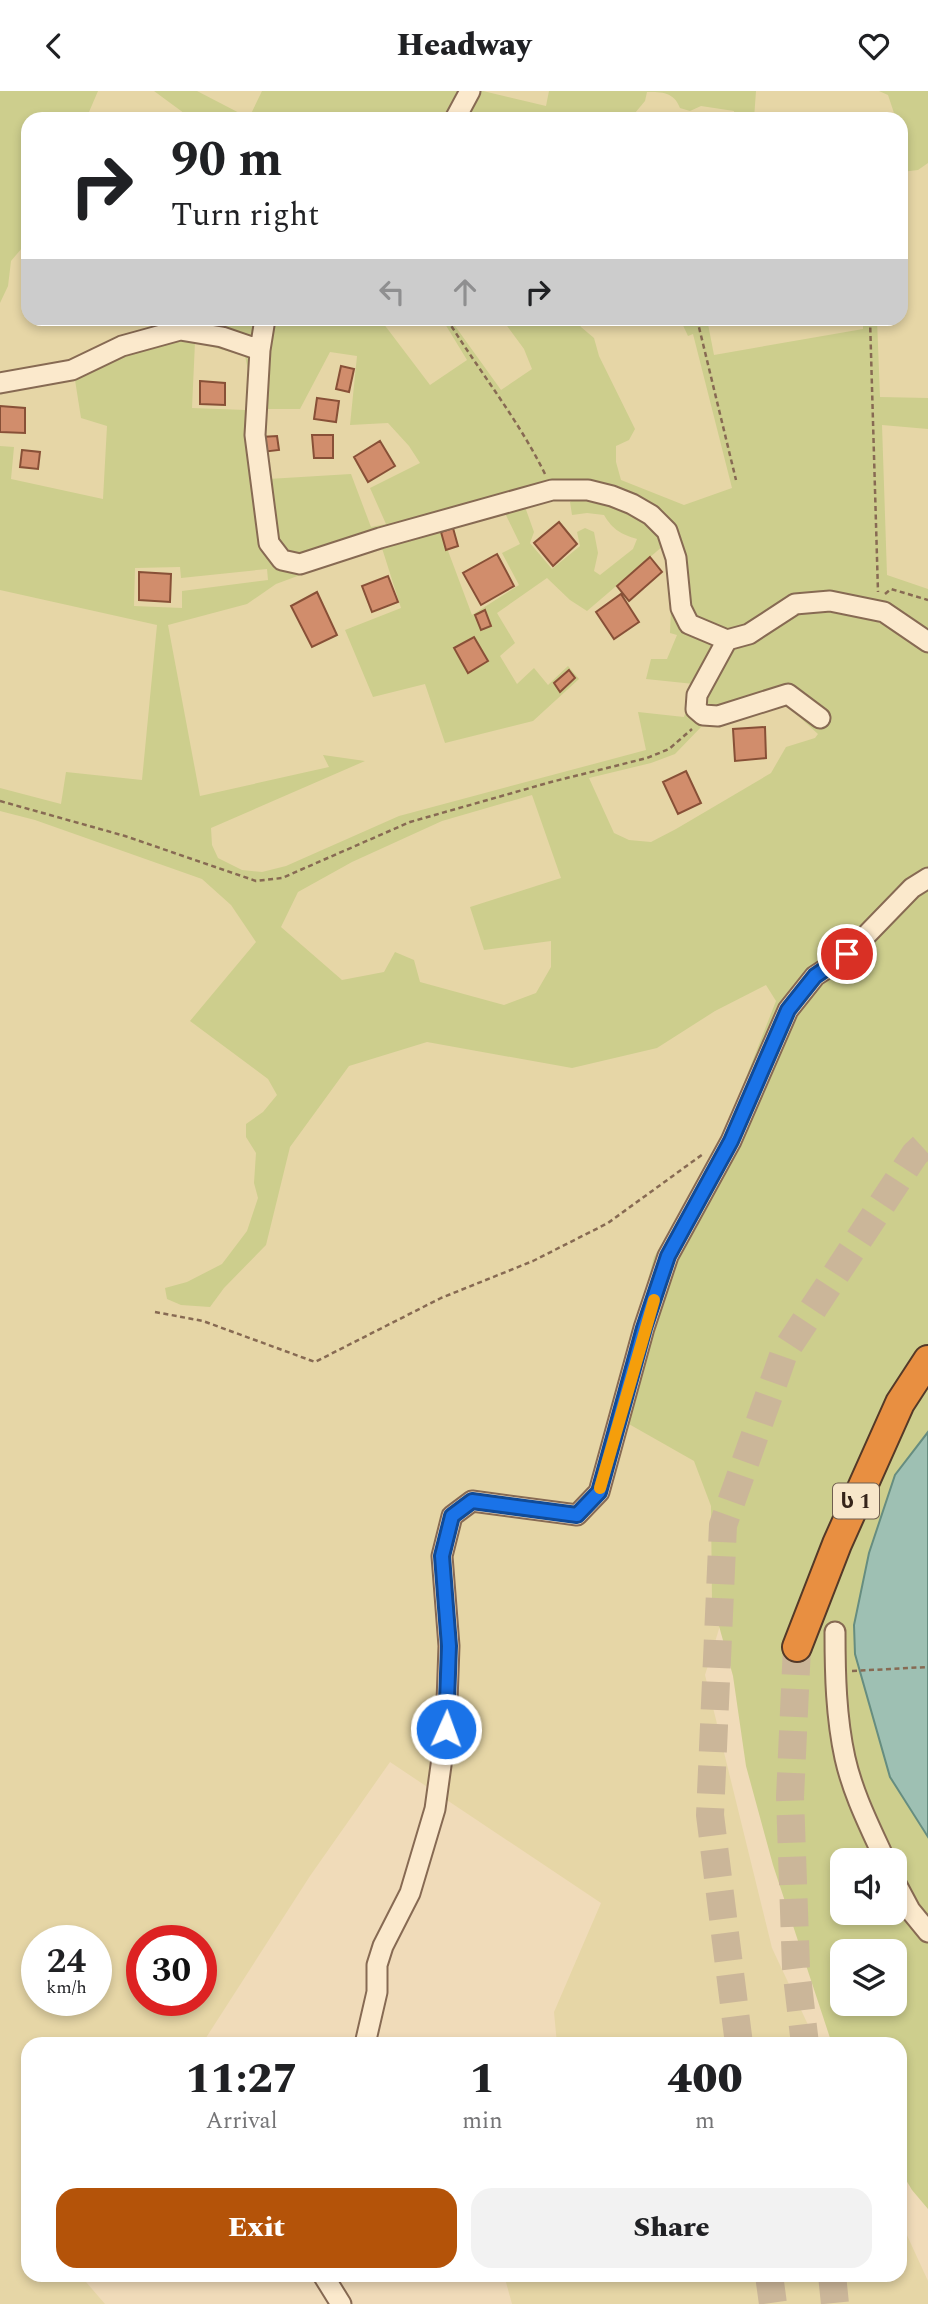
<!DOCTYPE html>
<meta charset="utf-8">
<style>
body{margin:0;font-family:Spectral,"Noto Sans Georgian",serif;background:#f2f2f2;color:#202124;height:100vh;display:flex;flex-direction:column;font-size:26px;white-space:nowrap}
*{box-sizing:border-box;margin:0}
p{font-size:23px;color:#757577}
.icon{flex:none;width:38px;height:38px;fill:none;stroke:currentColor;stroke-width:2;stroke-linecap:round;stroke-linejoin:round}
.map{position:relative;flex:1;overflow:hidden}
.drawer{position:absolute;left:21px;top:1946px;width:886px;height:245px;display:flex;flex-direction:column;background:#fff;border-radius:21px;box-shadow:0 4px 10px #0003}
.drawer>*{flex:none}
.top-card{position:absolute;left:21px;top:21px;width:887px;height:214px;border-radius:21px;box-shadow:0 4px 10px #0003;background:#fff;color:#202124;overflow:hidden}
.buttons{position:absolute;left:830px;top:1757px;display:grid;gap:14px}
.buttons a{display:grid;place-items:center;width:77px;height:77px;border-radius:14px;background:#fff;box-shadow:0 4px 10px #0003;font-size:35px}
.speed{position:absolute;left:21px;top:1834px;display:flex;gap:14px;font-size:35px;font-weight:700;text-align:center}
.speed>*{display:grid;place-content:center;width:91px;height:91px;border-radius:50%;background:#fff;box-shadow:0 4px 10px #0003;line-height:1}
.speed small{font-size:18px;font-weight:400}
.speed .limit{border:10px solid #d22;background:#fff;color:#111}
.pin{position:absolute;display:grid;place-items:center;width:60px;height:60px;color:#fff;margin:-30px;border:4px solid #fff;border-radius:50%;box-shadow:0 2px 7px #0007}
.me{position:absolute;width:77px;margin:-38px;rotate:2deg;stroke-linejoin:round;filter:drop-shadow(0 0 5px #0008)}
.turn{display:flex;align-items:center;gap:24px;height:147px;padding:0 35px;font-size:32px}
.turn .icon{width:91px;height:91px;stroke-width:2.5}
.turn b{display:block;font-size:49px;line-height:60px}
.lanes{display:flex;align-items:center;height:66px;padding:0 35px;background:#0003;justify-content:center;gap:35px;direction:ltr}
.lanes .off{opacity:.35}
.eta{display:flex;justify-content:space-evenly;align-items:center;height:119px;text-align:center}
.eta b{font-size:42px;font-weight:800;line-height:49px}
.button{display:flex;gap:14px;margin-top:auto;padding:14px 35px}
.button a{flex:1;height:80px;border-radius:21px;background:#b45309;color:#fff;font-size:28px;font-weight:800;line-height:80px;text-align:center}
.button a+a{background:#f2f2f2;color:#202124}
header{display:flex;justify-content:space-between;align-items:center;height:91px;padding:0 35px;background:#fff;font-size:32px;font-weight:800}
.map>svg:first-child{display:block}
.farmland{fill:#e6d6a6;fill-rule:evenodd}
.green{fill:#cdce8d;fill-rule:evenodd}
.water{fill:#9ec0b3;stroke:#668d80;stroke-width:2}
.building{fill:#d18d6c;stroke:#885037;stroke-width:2}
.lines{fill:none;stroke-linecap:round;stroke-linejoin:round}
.highway-tunnel{stroke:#cbb699;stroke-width:28;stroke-dasharray:28 14;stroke-linecap:butt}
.minor-casing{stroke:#876a53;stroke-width:23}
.highway-casing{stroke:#543928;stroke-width:32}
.path{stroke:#876a53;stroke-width:2.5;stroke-dasharray:5 3.5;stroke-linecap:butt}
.minor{stroke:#fbe9cc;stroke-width:19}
.highway{stroke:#e88f41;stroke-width:28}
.route-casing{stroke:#114b97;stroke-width:18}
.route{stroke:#1a73e8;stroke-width:12}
.slow{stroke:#f59e0b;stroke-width:12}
.labels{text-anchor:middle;stroke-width:5;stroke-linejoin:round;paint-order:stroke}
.shield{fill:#f7e6c9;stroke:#6f5e4e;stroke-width:2}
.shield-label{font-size:21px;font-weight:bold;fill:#352419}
</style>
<header><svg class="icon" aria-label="back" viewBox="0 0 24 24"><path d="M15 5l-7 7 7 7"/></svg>Headway<svg class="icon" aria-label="heart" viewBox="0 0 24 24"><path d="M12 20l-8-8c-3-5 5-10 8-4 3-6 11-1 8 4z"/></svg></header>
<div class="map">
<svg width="928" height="2213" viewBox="0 0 928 2213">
<rect width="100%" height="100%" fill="#f0dbb9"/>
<path class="farmland" d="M0 0H928V1111L766 1383 705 1584 772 1857 817 1953H557L554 1921 601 1812 390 1671 310 1785 202 1953H28V2184H80L105 2213H0ZM28 28H901V228H28ZM37 1850H96V1909H37ZM142 1850H201V1909H142Z
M900 2129 928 2190V2213H512L504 2184H900Z"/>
<path class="green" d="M0 0H98L86 28H28V150L11 170 8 195 0 212Z
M154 0H197L249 27 262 0H483L546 15 549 0H756L754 28H735L734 20 701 15 690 20 680 17C674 1 662 1 647 1L645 10 630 28H192Z
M879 0H928V72L918 79 901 81 907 49 901 39V28H896L888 4Z
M176 228 242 231 255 228H380L430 294 467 269 442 228H450L501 299 532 278 524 258 502 228H576L581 236 594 247 599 265 635 338 629 349 616 355V371L621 389 684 414 732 397 693 243 688 245 680 228H707L714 264 863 238V228H877L880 306 928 307V338L882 334 887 484 928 498V1341L895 1384 869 1462 890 1686 928 1746V2118L912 2099 900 2079V1953H832L773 1774 746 1675 733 1585 712 1510 711 1415 694 1370 613 1324 654 1166 704 1082 736 1012 776 910 766 894 715 920 657 957 572 977 427 951 349 975 290 1056 266 1154 224 1197 210 1216 181 1214 167 1208 165 1197 187 1191 222 1173 247 1140 258 1107 254 1092 256 1062 246 1046V1033L263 1021 277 1004 268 988 190 930 256 851 231 814 202 788 35 729 0 720V697L61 713 66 681 142 689 157 534 0 499V355L14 356 11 388 103 408 107 335 81 327 75 289 0 302V284L63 273 117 248ZM195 251 245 265 248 279 246 319 192 317ZM330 261 357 265 350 334 388 332 409 355 420 372 370 397 386 433 371 436 351 383 268 388 262 318H300ZM548 408 573 409 570 411 572 424 587 422 604 424C613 439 621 443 637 448L633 458 600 484 594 480 598 462 594 441 585 437 577 441 580 455 552 478 530 452 534 441 524 413ZM504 420 520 453 502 462 519 494 472 524 441 441ZM381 454 401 517 345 539 373 606 425 593 445 652 533 630 579 588 568 575 548 594 534 577 517 593 500 565 515 552 497 522 547 487 570 509 587 520 663 455C675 482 671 513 670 542L677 544 667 568H651L646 588 694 593 684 626 638 621 646 659 399 725 286 775 262 781 242 779 218 767 212 754 211 737 365 670 323 664 329 676 200 705 168 534 247 513 276 493ZM180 476 181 487 267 478 268 489 182 500V517L134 515 135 477ZM784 612 818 643 815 647 786 656 771 682 676 738 651 751 629 749 614 742 589 687 651 672 675 663 703 634 724 631ZM532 704 561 787 470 816 484 859 551 850V876L536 902 504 914 420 891 414 869 395 861 384 881 342 889 281 836 298 801 352 771 442 730ZM842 1769H894V1822H842ZM842 1860H894V1913H842Z"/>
<path class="water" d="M928 1341V1746L890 1686 855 1563 854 1534 869 1462 895 1384Z"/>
<path class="building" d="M341 275 354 278 349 301 336 298Z
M200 290 225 292V314L200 313Z
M317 307 339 310 336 331 314 328Z
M0 315 25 317V342L0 341Z
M312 344H333V367H314Z
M277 345 279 359 262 361 261 346Z
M380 350 395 375 368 391 354 366Z
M22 359 40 361 38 378 20 376Z
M559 431 577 453 553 475 534 452Z
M453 437 458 455 446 459 441 441Z
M497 463 514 495 481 514 463 482Z
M650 466 662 481 629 510 617 495Z
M139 481 171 483 170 511 139 509Z
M388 485 398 511 372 521 362 495Z
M317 501 337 544 312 556 291 515Z
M621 503 639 531 614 548 596 521Z
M485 519 491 535 481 539 475 524Z
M474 546 488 570 468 582 454 557Z
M569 579 575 587 560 601 554 592Z
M765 636 766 667 735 670 733 638Z
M686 680 701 712 678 723 663 691Z"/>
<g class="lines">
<path class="highway-tunnel" d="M797 1556 790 1706 796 1877 805 1953
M739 1953 710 1724 723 1434 784 1262 915 1063 928 1051
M769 2184 773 2213
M832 2184 835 2213"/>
<defs>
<path id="minor" d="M455 28 470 0
M265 228 260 259 255 344 269 452 282 469 300 473 380 447 552 399H588L612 405 632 413 651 424 667 440 676 467 681 517 689 533 727 549
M0 292 72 279 122 255 180 239 222 246 260 259
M820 627 788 603 718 625 703 624 696 618 697 604 727 549 749 543 795 513 830 510 884 521 928 551
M835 1541C835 1583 836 1626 845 1667 853 1703 870 1736 885 1769
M894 1789 910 1819 928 1841
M365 1953 377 1901V1874L383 1855 410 1802 435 1718 446 1638 449 1555 442 1465 452 1425 472 1410 577 1424 599 1401 644 1237 668 1165 731 1050 788 919 815 885 847 864 912 797 928 787
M323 2184 341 2213"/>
<path id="highway" d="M797 1556 837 1453 900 1312 928 1269"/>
</defs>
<use href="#minor" class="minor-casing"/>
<use href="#highway" class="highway-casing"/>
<path class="path" d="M447 228C479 280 518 328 545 383
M697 228 736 389
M870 228 878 501
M885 503 891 498 928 509
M0 710 125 745 256 790 282 787 410 731 551 691 647 667 669 658 692 638
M155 1221 203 1230 315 1271 441 1207 533 1170 608 1132 703 1063
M852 1580 928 1576"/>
<use href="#minor" class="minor"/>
<use href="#highway" class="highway"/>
</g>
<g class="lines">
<defs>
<path id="route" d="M446 1638 449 1555 442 1465 452 1425 472 1410 577 1424 599 1401 644 1237 668 1165 731 1050 788 919 815 885 847 863"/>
</defs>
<use href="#route" class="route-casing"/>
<use href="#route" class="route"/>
<path class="slow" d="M600 1397 654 1209"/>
</g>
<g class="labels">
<rect class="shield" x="833" y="1392.5" width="46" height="35" rx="5"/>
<g class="shield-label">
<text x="856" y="1417">ს 1</text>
</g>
</g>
</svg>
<div class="buttons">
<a><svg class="icon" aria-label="sound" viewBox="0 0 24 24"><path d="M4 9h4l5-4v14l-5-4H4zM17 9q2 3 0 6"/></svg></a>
<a><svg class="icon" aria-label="layers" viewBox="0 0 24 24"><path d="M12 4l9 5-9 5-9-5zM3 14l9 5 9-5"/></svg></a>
</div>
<div class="speed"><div>24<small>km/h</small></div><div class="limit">30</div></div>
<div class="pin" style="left:847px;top:863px;background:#d93025"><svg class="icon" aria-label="arrive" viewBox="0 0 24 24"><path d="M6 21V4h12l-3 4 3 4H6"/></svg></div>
<svg class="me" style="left:446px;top:1638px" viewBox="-20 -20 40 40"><circle r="17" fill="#1a73e8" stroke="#fff" stroke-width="3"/><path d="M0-11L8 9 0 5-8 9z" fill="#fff"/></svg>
<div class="top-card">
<div class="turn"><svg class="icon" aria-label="right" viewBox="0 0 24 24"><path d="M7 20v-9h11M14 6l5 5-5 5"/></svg><div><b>90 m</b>Turn right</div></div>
<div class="lanes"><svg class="icon off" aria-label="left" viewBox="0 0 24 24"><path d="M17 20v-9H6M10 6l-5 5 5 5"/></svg><svg class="icon off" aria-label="ahead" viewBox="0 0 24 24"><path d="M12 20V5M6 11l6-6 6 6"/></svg><svg class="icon" aria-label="right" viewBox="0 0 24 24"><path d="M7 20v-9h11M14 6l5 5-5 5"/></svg></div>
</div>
<section class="drawer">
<div class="eta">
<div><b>11:27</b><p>Arrival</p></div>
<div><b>1</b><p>min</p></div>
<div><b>400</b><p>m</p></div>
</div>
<div class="button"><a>Exit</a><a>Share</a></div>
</section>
</div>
